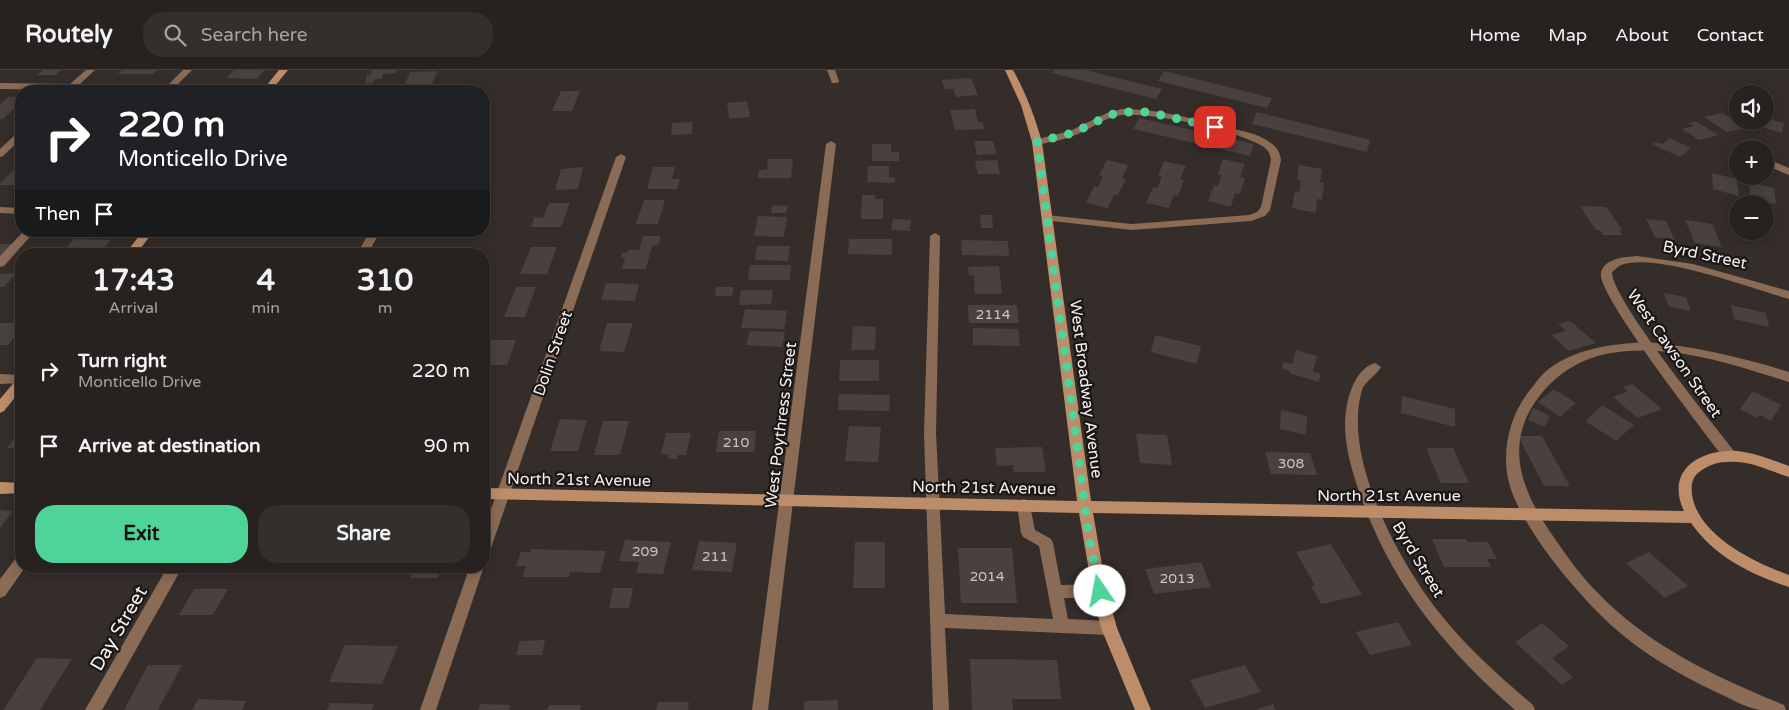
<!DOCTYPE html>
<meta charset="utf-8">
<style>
body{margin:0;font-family:"Varela Round",sans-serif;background:#332f2d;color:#f1f3f6;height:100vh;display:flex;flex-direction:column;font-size:19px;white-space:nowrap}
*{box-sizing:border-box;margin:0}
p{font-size:16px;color:#a4a4a5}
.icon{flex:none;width:28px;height:28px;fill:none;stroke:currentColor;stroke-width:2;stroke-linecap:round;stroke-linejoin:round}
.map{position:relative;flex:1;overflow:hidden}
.side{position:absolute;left:15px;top:178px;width:475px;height:325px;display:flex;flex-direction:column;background:#272220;border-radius:20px;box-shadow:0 2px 12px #0003,0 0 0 1px #433f3e}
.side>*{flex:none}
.guide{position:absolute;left:15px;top:15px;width:475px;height:152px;border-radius:20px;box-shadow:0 2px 12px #0003,0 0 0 1px #433f3e;background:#202124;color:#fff;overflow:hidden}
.controls{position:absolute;left:1729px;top:15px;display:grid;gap:10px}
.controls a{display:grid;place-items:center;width:45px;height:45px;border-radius:50%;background:#272220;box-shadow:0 2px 12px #0003,0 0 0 1px #433f3e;font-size:25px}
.pin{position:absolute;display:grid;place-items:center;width:42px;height:42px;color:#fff;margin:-21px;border-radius:10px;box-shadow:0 2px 8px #0006}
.me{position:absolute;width:55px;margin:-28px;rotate:348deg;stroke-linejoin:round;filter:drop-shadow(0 0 4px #0008)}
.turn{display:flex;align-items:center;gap:18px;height:105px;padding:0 20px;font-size:22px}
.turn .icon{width:65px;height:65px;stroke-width:2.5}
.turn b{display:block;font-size:35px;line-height:42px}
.then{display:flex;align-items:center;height:48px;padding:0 20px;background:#0003;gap:10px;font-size:19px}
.eta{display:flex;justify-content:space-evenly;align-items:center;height:85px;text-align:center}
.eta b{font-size:30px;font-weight:700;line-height:35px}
.cta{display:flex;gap:10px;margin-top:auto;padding:10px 20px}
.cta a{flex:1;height:58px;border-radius:20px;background:#4ed399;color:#111;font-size:20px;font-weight:700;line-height:58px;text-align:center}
.cta a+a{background:#332f2d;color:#f1f3f6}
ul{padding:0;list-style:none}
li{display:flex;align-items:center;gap:15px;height:75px;padding:0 20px}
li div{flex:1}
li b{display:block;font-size:19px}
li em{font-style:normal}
header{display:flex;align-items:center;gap:30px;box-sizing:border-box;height:70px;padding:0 25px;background:#272220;border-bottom:1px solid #433f3e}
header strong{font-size:24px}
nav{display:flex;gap:28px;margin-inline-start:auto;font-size:18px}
.search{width:350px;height:45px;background:#332f2d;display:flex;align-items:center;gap:12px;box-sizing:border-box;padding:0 18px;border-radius:20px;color:#a4a4a5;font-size:19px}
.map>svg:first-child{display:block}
.building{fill:#49413e}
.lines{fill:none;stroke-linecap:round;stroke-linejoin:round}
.lane{fill:#8a6b55;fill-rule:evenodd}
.street{fill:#8a6b55;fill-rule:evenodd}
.secondary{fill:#bd8c69;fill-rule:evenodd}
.route{stroke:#4ed399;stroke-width:9;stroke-dasharray:0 16.2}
.labels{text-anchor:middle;stroke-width:4.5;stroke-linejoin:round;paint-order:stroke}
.number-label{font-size:14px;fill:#cbc5c3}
.street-label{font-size:16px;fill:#f6f1ef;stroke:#191615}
.near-street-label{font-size:19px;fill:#f6f1ef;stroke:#191615}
</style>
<header>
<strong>Routely</strong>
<div class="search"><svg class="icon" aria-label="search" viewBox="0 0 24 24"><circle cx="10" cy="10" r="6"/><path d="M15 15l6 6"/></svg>Search here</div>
<nav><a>Home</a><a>Map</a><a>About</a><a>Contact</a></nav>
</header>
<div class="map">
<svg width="1789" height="640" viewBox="0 0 1789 640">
<rect width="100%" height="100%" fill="#342d2a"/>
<path class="building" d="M43 0H61L55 5H37Z
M122 0H157L153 4H118Z
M234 0H265L257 9 226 8Z
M372 0H396V3L383 4 382 9H375L374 13 365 14 367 5H371Z
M1054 0H1085L1162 19 1156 29 1052 3Z
M438 1 432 14 404 16 410 2Z
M1164 1 1272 28 1267 38 1158 11Z
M971 8 978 25 956 27 953 19H945L941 10Z
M561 21H580L572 41H552Z
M8 27H21V32L3 49H0V34Z
M747 31 750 47 729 49 727 33Z
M975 39 978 52H983L984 59 955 60 950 40Z
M1257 42 1370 70 1367 82 1252 54Z
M1723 43 1746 58 1727 62 1704 47Z
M1139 48 1254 74 1250 86 1133 59Z
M1765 48 1784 53 1782 63 1754 55V51H1765Z
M1695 51 1718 65 1699 70 1682 59 1694 56 1688 53Z
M693 52 692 64 671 65 672 53Z
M1670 68 1691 78 1680 87 1652 74 1655 72 1662 74Z
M974 71H993L997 84 977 85Z
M872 74H891V82H899V91H872Z
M768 89H793L791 108H758L759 100H767Z
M1223 89 1245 94 1240 107 1245 108 1240 124 1235 123 1231 137 1208 131 1214 115 1218 116 1222 105 1218 104Z
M997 90 1000 104H978L975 91Z
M1107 90 1128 95 1122 108 1126 109 1118 125 1114 124 1108 138 1086 133 1094 116 1098 117 1103 106 1099 105Z
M1164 91 1186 96 1180 109 1184 110 1178 126 1174 125 1169 138 1146 133 1153 117 1157 118 1162 107 1158 106Z
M21 94V115H0V113Z
M1299 95 1322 99 1320 113H1324L1322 130 1317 129 1316 143 1292 138 1295 121 1299 122 1301 111 1297 110Z
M868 96H889V107H895V113L867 112Z
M583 97 578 119 555 120 561 99Z
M653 97H675L672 109H680L677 119H647Z
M1712 103 1737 109 1739 126 1713 119Z
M1749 112 1774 118 1776 134 1750 128Z
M862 125H875V129H883V149H861Z
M644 130H665L658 154H636Z
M549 133H570L561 157H531L534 147 543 148Z
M772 135 788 136 786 143H771Z
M1580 136 1606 137 1623 161H1619L1623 165H1603L1600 160H1596Z
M980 145H992L993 158H981Z
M758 146 787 147 784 167 754 166Z
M893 149 911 150 910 161 891 160Z
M1646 149 1666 151 1675 170 1655 167Z
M1685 150 1712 154 1722 177 1695 173Z
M85 161H121L118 164 83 163Z
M643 166H661L658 175 652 176 646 199H622L625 188H621L622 183H627L628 180H639Z
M74 169 111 170 99 184H60Z
M849 169H892V185L848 184Z
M961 170 1008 171 1009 186 962 185Z
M0 174H15L4 186H0Z
M757 176H790L788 191 755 190Z
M531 177H557L547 204H520Z
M300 179 327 180 325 184H297Z
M160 180H200L197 184H157Z
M750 195H791L790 210H748Z
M999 196 1002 224H975L974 205 969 206 968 197Z
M16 203 4 217H0V204Z
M606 213 639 214 635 231 601 230Z
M516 217H536L525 247H504Z
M716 217H734L732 226H715Z
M741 220H773L771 234 739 235Z
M1664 223 1686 227 1691 241 1669 237Z
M968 235H1017L1019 253H969Z
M1731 235 1766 243 1769 257 1734 249Z
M745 239 787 241 784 259 741 258Z
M1570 251 1596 273 1569 281 1551 265 1566 261 1558 254Z
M0 253H21V258L8 275H0Z
M607 253H633L624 282 599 281Z
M853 256 876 257 875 280H851Z
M973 258 1018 259 1020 276 973 275Z
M750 261 785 262 782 277 746 275Z
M1155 265 1201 276 1197 294 1151 282Z
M484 270H516L507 295H484Z
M1296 280 1317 286 1313 302 1321 304 1319 312 1289 303V301L1282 298 1283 292 1292 294Z
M840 290H879V311H839Z
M1632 314 1662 339 1638 348 1613 327 1628 321 1623 317Z
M1554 319 1576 333 1560 347 1538 332Z
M1753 321 1781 335 1771 351 1760 345 1757 348 1740 339Z
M839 324 890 325 889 341 838 340Z
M1402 326 1455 339V357L1401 343Z
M1602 335 1634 355 1616 371 1585 351Z
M1533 338 1550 346 1545 357 1528 350Z
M1281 340 1307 346 1306 365 1280 359Z
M560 349 587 350 578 381H550Z
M603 351H629L620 385H594Z
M849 356 881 357 878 392 845 391Z
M21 360V379L7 378Z
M719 361H756L754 382H716Z
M666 363H691L686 385H678L677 389H668L669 385 661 384Z
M1136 364 1167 365 1172 395 1140 393Z
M1518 366H1542L1570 416H1544Z
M1042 377 1046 402H1014L1013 395 997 396 995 378Z
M1426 378H1453L1469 413H1441Z
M1265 382 1310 383 1317 405 1271 404Z
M0 440 13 441 0 458Z
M1432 469H1466L1468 472H1488L1497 489H1487L1491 497H1444Z
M625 470 671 472 663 504 636 503 639 492 619 491Z
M699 471 737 473 732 502 692 500Z
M855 472H885V518H853Z
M1331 474 1362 525 1321 534 1311 516 1315 515 1296 482Z
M958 478H1012L1017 533H961Z
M531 479 606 481 600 503 570 502 569 507H522L526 496H516L521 482H530Z
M1649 482 1688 516 1665 528 1626 493Z
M1201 492 1211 517 1154 524 1145 499Z
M414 496H442L438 508H410Z
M613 518H633L629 538H609Z
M194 519H228L213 545H179Z
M1398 552 1412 575 1370 585 1356 562Z
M1542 553 1569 576 1552 588 1573 607 1562 615 1515 572Z
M545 570 542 585H516L520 571Z
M345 575 398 576 382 614 329 612Z
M37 588 72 589 40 640H3Z
M970 589 1057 590 1061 629H1012L1013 640H972Z
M148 595H182L158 640H124Z
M1245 595 1261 622 1205 638 1190 610Z
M198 629 246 631 242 640H192Z
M838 630V640H804V631Z
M658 632H689L688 640H656Z
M330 633 374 634 372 640H327Z
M480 634 511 635 509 640H478Z
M1273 634 1276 640H1256Z
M549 635H581L580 640H547Z"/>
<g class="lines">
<path class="lane" d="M183 0H192L171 21H162Z
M24 161H35L4 196 0 197V186Z
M935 163 940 166 936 363 945 544 1053 549 1039 476 1023 467 1021 463 1017 435 1019 431 1024 429 1029 431 1035 460 1051 469 1053 473 1061 515 1099 514 1104 516 1106 521 1104 526 1099 528H1064L1068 549 1109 551 1114 553 1117 558 1114 563 1109 565 945 558 949 640H933L924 363 930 166Z
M1647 272C1696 277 1742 287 1789 302V312C1732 294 1671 273 1611 283 1582 288 1559 302 1541 324 1501 374 1522 422 1555 469 1568 488 1581 506 1597 522 1648 576 1716 607 1784 635L1786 640C1778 640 1768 640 1760 640 1745 638 1728 627 1714 621 1678 604 1642 583 1612 556 1578 525 1518 455 1508 409 1502 378 1510 345 1530 320 1534 315 1539 308 1544 303 1572 278 1612 274 1647 272Z
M21 486V496H26L5 526 0 528V509L16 488Z"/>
<path class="street" d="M86 0H95L80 14 267 17 272 20 65 21V20L0 19V13L70 14Z
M827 0H835L839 11 838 13H832Z
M1122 39C1158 39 1190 48 1225 57 1241 61 1259 63 1272 74 1278 78 1280 83 1281 90L1270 140 1265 146 1251 151 1132 160 1043 150 1042 148 1047 145 1132 154 1249 145 1257 142 1261 137 1271 90C1270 84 1269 81 1264 77 1240 61 1153 42 1123 45 1107 46 1092 58 1078 64 1065 70 1050 72 1037 75L1032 72 1034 70 1070 61 1107 43Z
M21 61V69L3 86 0 87V79L18 62Z
M831 71 836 74 768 640H752L826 74Z
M621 84 626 87 491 478 489 482 484 484V459L616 87Z
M1765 88 1789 98V105L1765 95Z
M0 137 21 138V144L0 143Z
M370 161H380L368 184H357Z
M1637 186 1693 194 1789 221V229C1753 219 1656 182 1621 195 1618 196 1615 200 1612 202 1611 228 1714 355 1735 382L1737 386 1735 390 1730 391 1725 390C1707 365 1596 224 1601 203 1604 188 1625 187 1637 186Z
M1375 293 1381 297C1376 306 1365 311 1362 320 1342 387 1398 490 1438 541 1465 576 1499 606 1533 635L1535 640H1515C1445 579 1390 512 1360 424 1350 396 1341 364 1347 335 1350 319 1358 298 1375 293Z
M0 304 21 305V313L0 314Z
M484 495V496L436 640H420L470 496Z
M168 496H183L102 640H85Z"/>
<path class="secondary" d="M279 0H288L271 21H262Z
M1005 0H1013C1026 23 1035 47 1042 72L1091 431 1684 441C1665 401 1699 379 1737 381 1755 383 1772 390 1789 396V407C1772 402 1756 393 1737 392 1722 391 1710 393 1698 403 1692 408 1691 416 1692 424 1697 465 1755 493 1789 505V517C1750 504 1715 487 1691 453L1093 443 1106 518 1117 558 1151 640H1135L1101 558 1092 518 1079 443 484 429V418L1077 431 1032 72 1021 35Z
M143 161H154L136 184H125Z
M21 307V320L4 341 0 343V329L17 309Z
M0 412 21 413V423L0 424Z"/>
</g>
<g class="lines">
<path class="route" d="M1100 521 1089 468 1037 72 1073 63 1110 45 1122 42H1147L1215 57"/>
</g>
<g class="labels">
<g class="number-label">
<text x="993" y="249">2114</text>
<text x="736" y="377">210</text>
<text x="1291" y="398">308</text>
<text x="645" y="486">209</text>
<text x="715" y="491">211</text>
<text x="987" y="511">2014</text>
<text x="1177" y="513">2013</text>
</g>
<g class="street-label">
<text transform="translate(1705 184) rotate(12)" y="6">Byrd Street</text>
<text transform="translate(552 283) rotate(-71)" y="6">Dolin Street</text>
<text transform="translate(1675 283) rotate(55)" y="6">West Cawson Street</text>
<text transform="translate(1087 319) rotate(83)" y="6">West Broadway Avenue</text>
<text transform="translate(780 355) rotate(-83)" y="6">West Poythress Street</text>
<text transform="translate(579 409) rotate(1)" y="6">North 21st Avenue</text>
<text transform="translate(984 417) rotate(1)" y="6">North 21st Avenue</text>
<text x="1389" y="431">North 21st Avenue</text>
<text transform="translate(1419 489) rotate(59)" y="6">Byrd Street</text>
</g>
<g class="near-street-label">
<text transform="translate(118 558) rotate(-60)" y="7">Day Street</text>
</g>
</g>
</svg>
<div class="controls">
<a><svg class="icon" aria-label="sound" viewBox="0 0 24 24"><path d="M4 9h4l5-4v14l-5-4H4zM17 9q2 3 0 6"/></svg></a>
<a>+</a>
<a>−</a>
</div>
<div class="pin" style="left:1215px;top:57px;background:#d93025"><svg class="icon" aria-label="arrive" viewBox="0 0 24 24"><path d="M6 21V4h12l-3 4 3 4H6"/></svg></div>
<svg class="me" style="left:1100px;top:521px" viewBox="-20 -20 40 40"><circle r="19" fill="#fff"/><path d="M0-13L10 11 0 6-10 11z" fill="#4ed399"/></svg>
<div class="guide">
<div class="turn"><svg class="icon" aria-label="right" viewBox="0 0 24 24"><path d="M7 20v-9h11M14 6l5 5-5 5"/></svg><div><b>220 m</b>Monticello Drive</div></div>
<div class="then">Then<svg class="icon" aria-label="arrive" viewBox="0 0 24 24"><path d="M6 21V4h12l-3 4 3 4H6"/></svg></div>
</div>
<section class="side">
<div class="eta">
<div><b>17:43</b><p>Arrival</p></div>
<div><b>4</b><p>min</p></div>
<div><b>310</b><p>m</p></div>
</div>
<ul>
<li><svg class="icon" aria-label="right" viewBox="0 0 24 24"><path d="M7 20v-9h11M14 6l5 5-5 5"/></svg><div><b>Turn right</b><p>Monticello Drive</p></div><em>220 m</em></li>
<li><svg class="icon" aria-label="arrive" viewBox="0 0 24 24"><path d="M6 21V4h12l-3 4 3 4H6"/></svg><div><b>Arrive at destination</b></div><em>90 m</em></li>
</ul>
<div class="cta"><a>Exit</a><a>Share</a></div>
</section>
</div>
